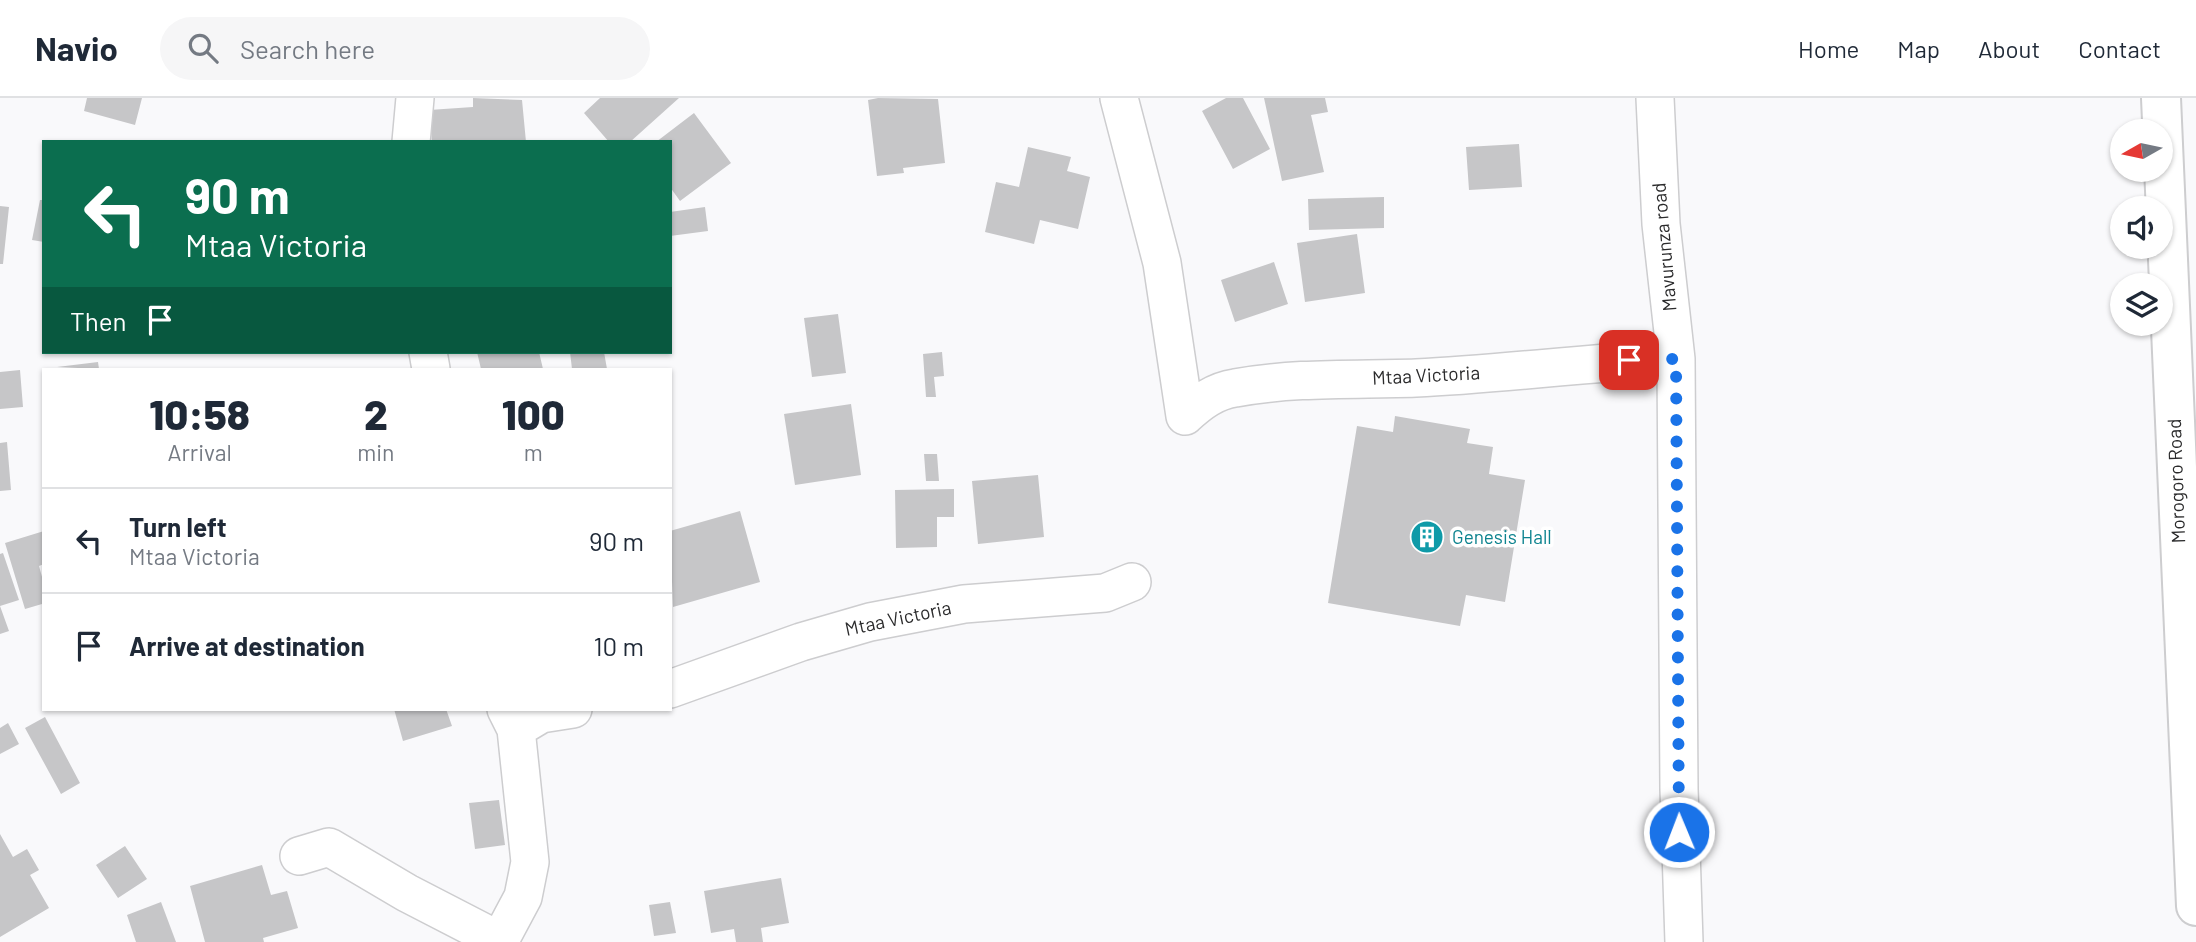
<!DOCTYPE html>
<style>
body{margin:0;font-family:Barlow,sans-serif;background:#f6f6f7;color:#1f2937;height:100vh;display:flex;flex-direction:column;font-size:26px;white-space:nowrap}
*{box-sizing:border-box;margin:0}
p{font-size:23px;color:#747a83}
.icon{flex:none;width:38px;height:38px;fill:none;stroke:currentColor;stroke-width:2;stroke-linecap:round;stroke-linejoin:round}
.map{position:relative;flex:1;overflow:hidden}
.side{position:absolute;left:42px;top:270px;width:630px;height:343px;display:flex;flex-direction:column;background:#fff;border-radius:0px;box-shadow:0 2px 5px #0004}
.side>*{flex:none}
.top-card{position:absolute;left:42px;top:42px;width:630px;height:214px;border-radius:0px;box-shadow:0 2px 5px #0004;background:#0b6e4f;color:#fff;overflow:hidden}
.needle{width:46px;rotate:261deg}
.controls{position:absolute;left:2110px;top:21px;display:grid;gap:14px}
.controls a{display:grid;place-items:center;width:63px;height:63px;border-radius:50%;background:#fff;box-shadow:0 2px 5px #0004;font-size:35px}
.pin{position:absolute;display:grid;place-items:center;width:60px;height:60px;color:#fff;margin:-30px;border-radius:14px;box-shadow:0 4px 10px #0006}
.me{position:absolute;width:77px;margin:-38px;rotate:359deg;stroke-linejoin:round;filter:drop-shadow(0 0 5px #0008)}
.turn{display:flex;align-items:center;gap:24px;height:147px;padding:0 28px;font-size:32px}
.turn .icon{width:91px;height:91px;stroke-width:2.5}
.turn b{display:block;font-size:49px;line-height:60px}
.then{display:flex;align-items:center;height:66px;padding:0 28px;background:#0003;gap:14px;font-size:26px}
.eta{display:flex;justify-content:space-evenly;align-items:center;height:119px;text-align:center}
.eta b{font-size:42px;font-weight:800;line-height:49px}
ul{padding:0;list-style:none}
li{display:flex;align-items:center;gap:21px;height:105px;padding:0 28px;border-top:2px solid #e0e1e3}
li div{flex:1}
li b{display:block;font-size:26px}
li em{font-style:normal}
header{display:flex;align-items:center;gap:42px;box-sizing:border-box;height:98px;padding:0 35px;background:#fff;border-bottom:2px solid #e0e1e3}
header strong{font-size:33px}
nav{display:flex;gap:38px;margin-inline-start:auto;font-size:24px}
.search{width:490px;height:63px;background:#f6f6f7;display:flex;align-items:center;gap:18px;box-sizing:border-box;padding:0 24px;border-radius:38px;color:#747a83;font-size:26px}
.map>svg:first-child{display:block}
.building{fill:#c6c6c8}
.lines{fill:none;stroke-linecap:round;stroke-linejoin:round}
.minor-casing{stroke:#cdcdcf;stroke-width:40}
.highway-casing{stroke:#cdcdcf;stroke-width:42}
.minor{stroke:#fff;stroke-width:37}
.highway{stroke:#fff;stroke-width:38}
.route{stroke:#1a73e8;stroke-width:12;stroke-dasharray:0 21.6}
.labels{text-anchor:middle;stroke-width:7;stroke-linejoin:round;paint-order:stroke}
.street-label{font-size:19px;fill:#2b2b2c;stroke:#fff}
.culture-label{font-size:19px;fill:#0d838f;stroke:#fff;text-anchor:start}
</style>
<header>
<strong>Navio</strong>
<div class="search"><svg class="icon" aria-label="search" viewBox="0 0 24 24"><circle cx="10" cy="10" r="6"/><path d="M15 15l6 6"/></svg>Search here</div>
<nav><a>Home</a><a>Map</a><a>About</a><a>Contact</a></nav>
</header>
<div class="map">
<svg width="2196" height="844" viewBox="0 0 2196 844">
<rect width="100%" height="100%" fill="#f9f9fb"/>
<path class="building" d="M87 0H142L135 27 84 13Z
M473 0 522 2 526 44H432L429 12 473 9Z
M600 0H679L630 44H609L584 15Z
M878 0 938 1 945 65 903 70 904 75 877 78 868 2Z
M1226 0H1243L1270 51 1233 71 1202 13Z
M1264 0H1325L1328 14 1311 17 1324 74 1282 83Z
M694 15 731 65 680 103 670 89V44H656Z
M1519 46 1522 89 1469 92 1466 49Z
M1028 49 1071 59 1067 73 1090 79 1078 131 1040 122 1034 146 985 134 996 84 1019 89Z
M1384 99V130L1309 132 1308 101Z
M40 102H44V144L32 142Z
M0 108 9 109 3 166H0Z
M705 109 708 133 670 138V114Z
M1357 136 1365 195 1305 204 1297 145Z
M1274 164 1288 206 1235 224 1221 182Z
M838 216 846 275 812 279 804 220Z
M477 254H539L543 271H481Z
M570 254H604L607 271H572Z
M942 254 944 278 934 279 936 299H926L923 256Z
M98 264 99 271 57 269Z
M20 272 23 309 0 311V274Z
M851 306 861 377 795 387 784 316Z
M1395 318 1470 331 1467 345 1493 349 1489 376 1525 382 1505 504 1466 497 1460 528 1328 505 1357 328 1393 334Z
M7 344 11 392 0 393V345Z
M924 356H937L939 383H926Z
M1038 377 1044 439 978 446 972 383Z
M954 391V419H937V449L896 450 895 392Z
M740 413 760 484 673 509 670 433Z
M44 433V466L39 468 44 486 42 506 25 511 5 445Z
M3 455 19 502 0 508V456Z
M0 508 9 533 0 536Z
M394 611H446L452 628 403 643Z
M45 619 80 685 61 696 25 630Z
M8 625 19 646 0 656V630Z
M499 702 505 747 475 751 469 705Z
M0 736 13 759 27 751 39 772 30 777 49 810 0 839Z
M125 748 147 781 118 800 96 767Z
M262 767 271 797 287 793 298 830 263 840 264 844H205L190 788Z
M781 780 789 825 761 830 763 844H736L734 831 711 835 704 793Z
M161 804 176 844H136L127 817Z
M670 804 676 835 654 838 649 807Z"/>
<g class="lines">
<defs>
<path id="minor" d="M1119 0 1162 165 1185 318
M1655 0 1661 126 1676 261 1679 691 1684 844
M411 44 415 0
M428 254 431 271
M1185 318C1200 304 1215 293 1235 290 1295 279 1356 282 1416 280 1503 276 1589 264 1676 261
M670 591 801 544 870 524 964 506 1105 495 1132 484
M516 631 541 616 573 611
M299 758 329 749 407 795 498 842
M499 844 523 799 530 764 516 631 506 611"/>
<path id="highway" d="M2161 0 2196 808"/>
</defs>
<use href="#minor" class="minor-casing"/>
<use href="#highway" class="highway-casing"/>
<use href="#minor" class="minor"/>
<use href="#highway" class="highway"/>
</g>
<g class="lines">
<path class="route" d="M1629 262 1676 261 1679 734"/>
</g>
<defs>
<symbol id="building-disc" viewBox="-11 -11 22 22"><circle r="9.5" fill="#0f9aa8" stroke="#fff"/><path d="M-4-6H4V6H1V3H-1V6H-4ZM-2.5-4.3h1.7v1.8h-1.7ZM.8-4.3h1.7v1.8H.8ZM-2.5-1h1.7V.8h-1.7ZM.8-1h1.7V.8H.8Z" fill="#fff"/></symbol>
</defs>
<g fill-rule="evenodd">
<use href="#building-disc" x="1408" y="420" width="38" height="38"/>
</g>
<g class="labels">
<g class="street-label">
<text transform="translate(1664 149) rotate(-95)" y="7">Mavurunza road</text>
<text transform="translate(1426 277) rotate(-3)" y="7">Mtaa Victoria</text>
<text transform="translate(2176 383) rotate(-92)" y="7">Morogoro Road</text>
<text transform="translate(898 520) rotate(-12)" y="7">Mtaa Victoria</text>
</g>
<g class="culture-label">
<text x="1452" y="446">Genesis Hall</text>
</g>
</g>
</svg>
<div class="controls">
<a><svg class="needle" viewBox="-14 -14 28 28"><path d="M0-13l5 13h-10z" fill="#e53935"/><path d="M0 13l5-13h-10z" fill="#747a83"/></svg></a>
<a><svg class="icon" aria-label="sound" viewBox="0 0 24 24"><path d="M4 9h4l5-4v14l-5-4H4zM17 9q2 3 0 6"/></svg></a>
<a><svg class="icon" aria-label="layers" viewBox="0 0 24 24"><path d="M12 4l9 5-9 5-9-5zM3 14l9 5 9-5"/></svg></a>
</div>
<div class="pin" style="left:1629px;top:262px;background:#d93025"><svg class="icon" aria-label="arrive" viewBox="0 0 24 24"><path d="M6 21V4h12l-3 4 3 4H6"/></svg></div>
<svg class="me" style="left:1679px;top:734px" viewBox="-20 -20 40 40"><circle r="17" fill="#1a73e8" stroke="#fff" stroke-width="3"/><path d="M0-11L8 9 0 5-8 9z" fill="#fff"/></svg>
<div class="top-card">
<div class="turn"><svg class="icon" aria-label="left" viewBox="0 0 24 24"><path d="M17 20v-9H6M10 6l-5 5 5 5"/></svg><div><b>90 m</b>Mtaa Victoria</div></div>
<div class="then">Then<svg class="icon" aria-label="arrive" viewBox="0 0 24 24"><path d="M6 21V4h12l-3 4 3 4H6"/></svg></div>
</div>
<section class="side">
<div class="eta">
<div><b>10:58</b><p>Arrival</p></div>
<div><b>2</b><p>min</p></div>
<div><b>100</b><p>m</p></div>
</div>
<ul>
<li><svg class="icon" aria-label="left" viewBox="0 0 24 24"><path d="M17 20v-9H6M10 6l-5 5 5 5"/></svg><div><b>Turn left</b><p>Mtaa Victoria</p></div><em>90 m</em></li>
<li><svg class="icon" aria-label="arrive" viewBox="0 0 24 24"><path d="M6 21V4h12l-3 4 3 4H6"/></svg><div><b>Arrive at destination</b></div><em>10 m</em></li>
</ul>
</section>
</div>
